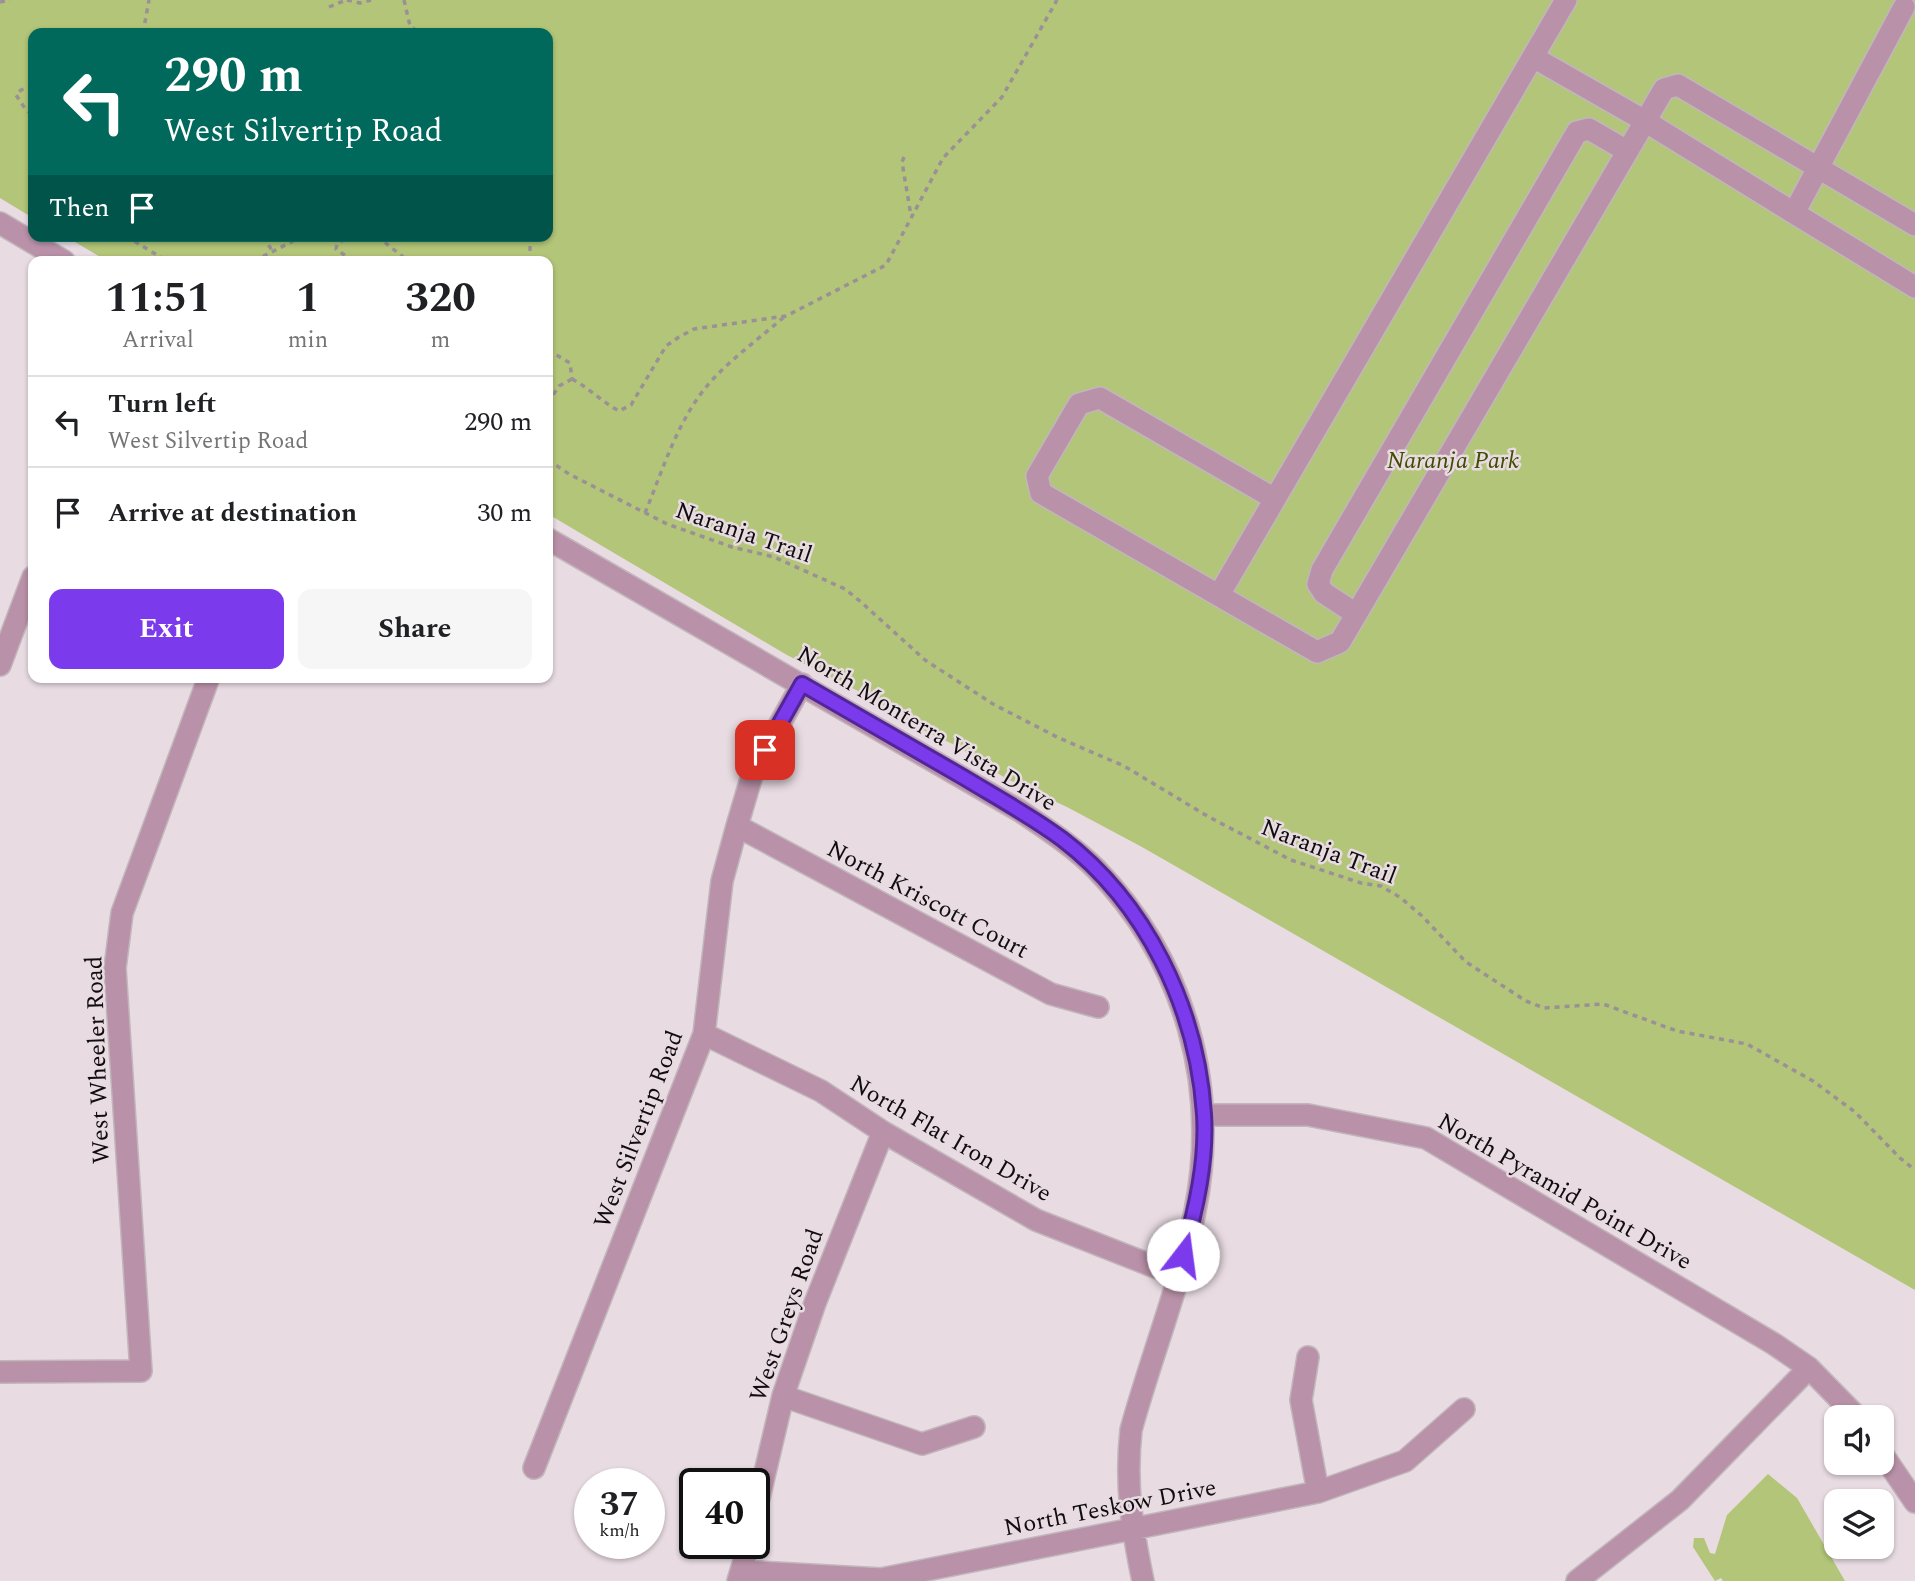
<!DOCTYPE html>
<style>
body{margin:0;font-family:Spectral,serif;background:#f6f6f6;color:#202124;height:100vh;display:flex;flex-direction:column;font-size:26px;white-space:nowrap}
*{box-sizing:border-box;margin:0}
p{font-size:23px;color:#757577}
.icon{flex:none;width:38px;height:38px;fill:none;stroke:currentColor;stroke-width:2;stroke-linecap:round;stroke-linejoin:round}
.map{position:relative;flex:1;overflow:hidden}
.panel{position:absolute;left:28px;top:256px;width:525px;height:427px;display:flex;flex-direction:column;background:#fff;border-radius:14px;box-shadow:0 2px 5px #0004}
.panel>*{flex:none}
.guide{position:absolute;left:28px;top:28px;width:525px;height:214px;border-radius:14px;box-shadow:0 2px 5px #0004;background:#00695c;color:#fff;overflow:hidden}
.fabs{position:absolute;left:1824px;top:1405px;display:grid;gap:14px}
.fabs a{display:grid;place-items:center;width:70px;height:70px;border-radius:14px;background:#fff;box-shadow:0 2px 5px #0004;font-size:35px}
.speed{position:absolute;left:574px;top:1468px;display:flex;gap:14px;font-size:35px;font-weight:700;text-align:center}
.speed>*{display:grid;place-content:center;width:91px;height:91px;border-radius:50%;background:#fff;box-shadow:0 2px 5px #0004;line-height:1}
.speed small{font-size:18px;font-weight:400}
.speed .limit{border:4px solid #111;border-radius:10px;background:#fff;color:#111}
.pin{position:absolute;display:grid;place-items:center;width:60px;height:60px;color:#fff;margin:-30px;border-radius:14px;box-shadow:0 4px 10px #0006}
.me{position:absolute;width:77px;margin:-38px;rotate:15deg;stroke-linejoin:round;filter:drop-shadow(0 0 5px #0008)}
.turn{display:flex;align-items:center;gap:24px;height:147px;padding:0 21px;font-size:32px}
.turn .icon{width:91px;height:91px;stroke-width:2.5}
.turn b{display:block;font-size:49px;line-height:60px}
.then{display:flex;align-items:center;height:66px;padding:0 21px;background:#0003;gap:14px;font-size:26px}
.eta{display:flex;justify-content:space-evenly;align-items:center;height:119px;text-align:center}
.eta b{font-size:42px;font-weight:700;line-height:49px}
.action{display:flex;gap:14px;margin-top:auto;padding:14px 21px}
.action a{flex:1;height:80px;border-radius:14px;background:#7c3aed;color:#fff;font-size:28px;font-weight:700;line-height:80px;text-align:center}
.action a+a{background:#f6f6f6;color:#202124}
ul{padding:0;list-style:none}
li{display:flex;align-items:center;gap:21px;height:91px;padding:0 21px;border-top:2px solid #e0e0e0}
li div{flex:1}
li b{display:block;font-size:26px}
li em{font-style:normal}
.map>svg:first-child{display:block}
.green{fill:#b2c578}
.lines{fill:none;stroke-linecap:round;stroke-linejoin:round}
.minor-casing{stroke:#c1b6bc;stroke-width:24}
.path{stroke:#9a9096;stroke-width:3.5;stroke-dasharray:5 5;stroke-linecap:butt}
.minor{stroke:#b991a8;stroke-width:21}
.route-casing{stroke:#51269a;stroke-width:18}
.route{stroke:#7c3aed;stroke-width:12}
.labels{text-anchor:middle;stroke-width:5;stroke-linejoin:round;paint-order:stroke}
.park-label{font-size:24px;font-style:italic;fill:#404d00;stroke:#e8dbe2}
.street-label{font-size:24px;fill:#110d0f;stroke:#e8dbe2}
</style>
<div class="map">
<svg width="1915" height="1581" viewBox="0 0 1915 1581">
<rect width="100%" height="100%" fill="#e8dbe2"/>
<path class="green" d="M0 0H1915V1290L1142 847 1067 807 1005 778 959 747 923 730 870 697 787 655 548 514V261H107L65 236H548V33H33V218L0 198Z
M1768 1474 1797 1498 1845 1581H1723L1721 1578 1715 1581 1693 1547 1694 1538H1704L1710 1553 1715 1554 1727 1515Z"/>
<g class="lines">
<defs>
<path id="minor" d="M1533 57 1645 121 1794 213 1904 7
M1794 213 1915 287
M0 223 64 261
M1275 499 1100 398 1079 404 1037 476 1041 493 1317 652 1340 642 1664 89 1678 85 1915 225
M548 539 1020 811C1046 829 1073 846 1096 869 1185 961 1220 1086 1195 1211 1180 1285 1151 1357 1131 1430 1125 1485 1132 1528 1143 1581
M1219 595 1566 0
M1356 614 1324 593 1318 584 1322 570 1577 132 1589 129 1627 151
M0 665 33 577
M737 826 1051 994 1098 1007
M704 1034 821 1091 883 1132 1036 1220 1178 1276
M1204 1115H1308L1426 1138 1774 1344 1809 1368 1858 1418
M1308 1357 1301 1400 1318 1492
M0 1372 141 1371 115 968 122 913 209 677
M783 1396 922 1444 974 1427
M1881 1452 1915 1502
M534 1468 704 1034 722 881 737 826 753 772 802 684
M754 1519 783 1396 815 1303 883 1132
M742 1571 881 1579 1318 1492 1405 1461 1464 1409
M738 1581 749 1544
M1577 1581 1680 1500 1809 1368"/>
</defs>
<use href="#minor" class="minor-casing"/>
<path class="path" d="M347 0 360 3 371 0
M404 0 410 26 420 33
M0 2 10 0
M329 7 346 0
M143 33 149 0
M409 33 410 26
M33 86 21 90 16 95 26 110 33 115
M904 157 902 162 911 216
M142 236 134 241 167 261
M267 236 266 241 273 252
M377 236 408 261
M254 261 303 236
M353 261 336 249 337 244C348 235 364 240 378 237
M530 261V236
M548 350 570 363 572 379
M572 379C589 388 602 402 619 411L631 405 666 346 679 337 694 329 786 316 886 265 943 158 1002 97 1057 0
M548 403 559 386 572 379
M548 460 569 474 667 524 732 547 774 557 845 589 861 602 925 660 993 704 1057 737 1124 766 1209 817 1291 860 1361 883 1381 886 1401 898 1422 916 1466 962 1526 1001 1544 1008 1603 1004 1677 1031 1747 1044 1813 1081 1855 1112 1900 1158 1915 1170
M645 513C664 467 679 415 714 378 735 356 761 337 784 317"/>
<use href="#minor" class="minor"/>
</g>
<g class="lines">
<defs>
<path id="route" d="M765 750 802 684C855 715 909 746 963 777 996 797 1031 816 1062 839 1146 903 1197 1008 1204 1114 1207 1161 1196 1209 1183 1255"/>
</defs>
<use href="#route" class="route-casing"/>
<use href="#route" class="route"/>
</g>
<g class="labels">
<g class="park-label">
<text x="1453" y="468">Naranja Park</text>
</g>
<g class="street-label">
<text transform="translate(744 532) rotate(19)" y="8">Naranja Trail</text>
<text transform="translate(927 728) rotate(31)" y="8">North Monterra Vista Drive</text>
<text transform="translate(1329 851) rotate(21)" y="8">Naranja Trail</text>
<text transform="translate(928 899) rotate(28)" y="8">North Kriscott Court</text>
<text transform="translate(97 1060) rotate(-92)" y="8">West Wheeler Road</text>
<text transform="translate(638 1129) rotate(-69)" y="8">West Silvertip Road</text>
<text transform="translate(951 1138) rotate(30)" y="8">North Flat Iron Drive</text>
<text transform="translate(1565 1191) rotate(30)" y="8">North Pyramid Point Drive</text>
<text transform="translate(786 1315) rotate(-71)" y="8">West Greys Road</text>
<text transform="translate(1110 1507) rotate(-11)" y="8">North Teskow Drive</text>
</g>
</g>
</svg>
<div class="fabs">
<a><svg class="icon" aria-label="sound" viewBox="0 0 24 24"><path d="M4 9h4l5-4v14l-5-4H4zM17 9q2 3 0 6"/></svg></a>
<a><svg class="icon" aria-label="layers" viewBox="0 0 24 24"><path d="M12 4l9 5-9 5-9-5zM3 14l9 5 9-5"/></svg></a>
</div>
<div class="speed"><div>37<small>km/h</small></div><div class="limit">40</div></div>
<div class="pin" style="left:765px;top:750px;background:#d93025"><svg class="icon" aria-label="arrive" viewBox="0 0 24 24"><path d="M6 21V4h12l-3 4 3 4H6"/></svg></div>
<svg class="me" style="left:1183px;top:1255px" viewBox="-20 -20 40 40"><circle r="19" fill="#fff"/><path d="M0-13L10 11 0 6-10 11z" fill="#7c3aed"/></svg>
<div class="guide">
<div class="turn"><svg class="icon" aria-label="left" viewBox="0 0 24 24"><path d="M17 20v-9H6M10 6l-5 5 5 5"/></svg><div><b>290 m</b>West Silvertip Road</div></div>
<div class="then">Then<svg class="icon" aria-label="arrive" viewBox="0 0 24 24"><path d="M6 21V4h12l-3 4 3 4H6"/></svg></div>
</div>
<section class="panel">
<div class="eta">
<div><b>11:51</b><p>Arrival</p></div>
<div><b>1</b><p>min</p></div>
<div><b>320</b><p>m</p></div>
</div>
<ul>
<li><svg class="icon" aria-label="left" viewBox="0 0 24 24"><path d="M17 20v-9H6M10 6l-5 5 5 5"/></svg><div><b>Turn left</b><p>West Silvertip Road</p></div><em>290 m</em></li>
<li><svg class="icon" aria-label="arrive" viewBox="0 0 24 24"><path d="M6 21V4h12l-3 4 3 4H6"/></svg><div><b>Arrive at destination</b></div><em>30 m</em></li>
</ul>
<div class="action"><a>Exit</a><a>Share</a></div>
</section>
</div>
